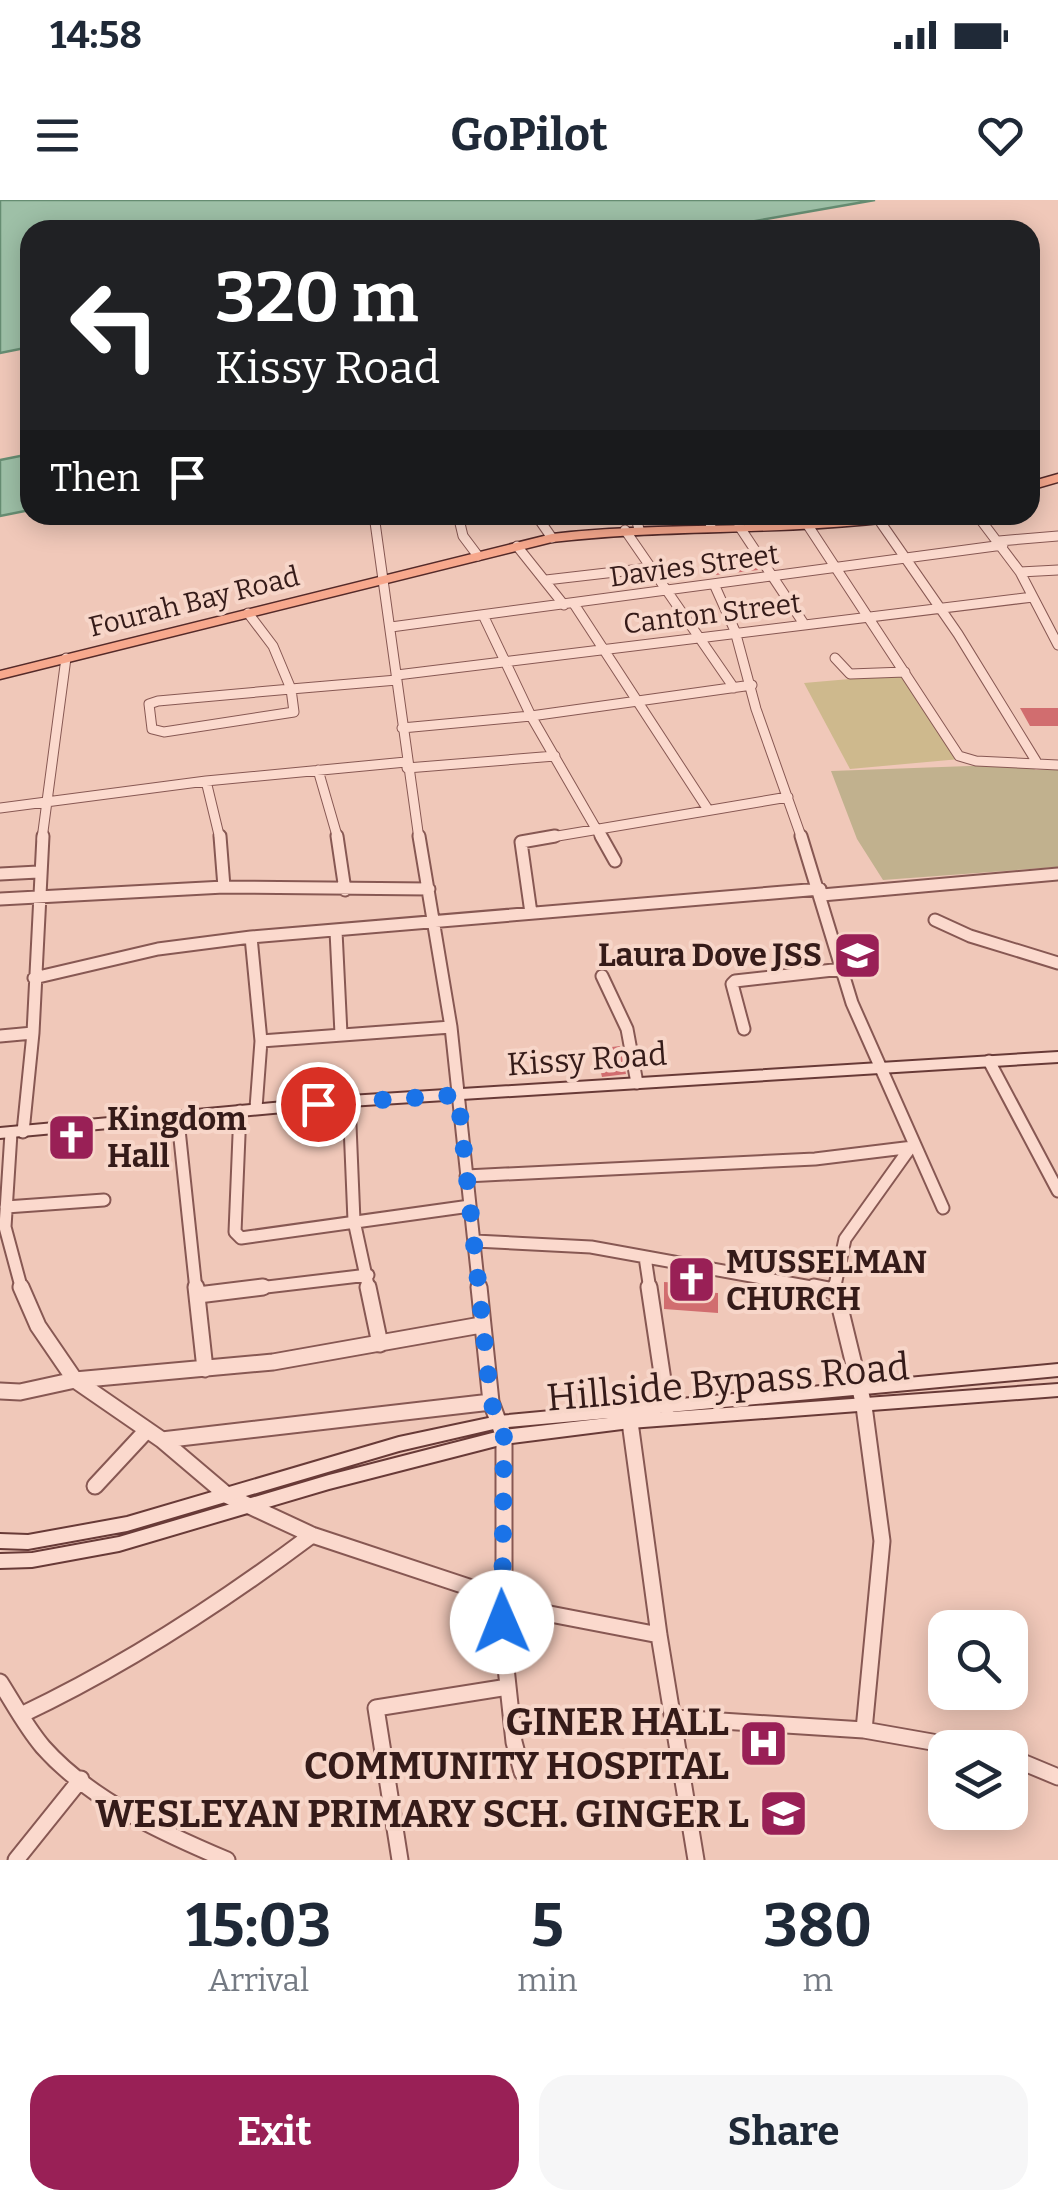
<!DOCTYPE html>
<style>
body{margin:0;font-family:Bitter,serif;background:#f6f6f7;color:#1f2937;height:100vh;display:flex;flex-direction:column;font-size:38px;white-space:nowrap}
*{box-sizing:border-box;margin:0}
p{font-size:32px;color:#747a83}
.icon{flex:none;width:55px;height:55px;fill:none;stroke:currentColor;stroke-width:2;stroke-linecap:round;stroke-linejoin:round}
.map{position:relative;height:1660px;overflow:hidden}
.sheet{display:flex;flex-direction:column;background:#fff;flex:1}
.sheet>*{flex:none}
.top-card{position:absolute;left:20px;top:20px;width:1020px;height:305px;border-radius:30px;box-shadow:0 5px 25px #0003;background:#202124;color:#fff;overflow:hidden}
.buttons{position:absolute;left:928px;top:1410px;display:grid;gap:20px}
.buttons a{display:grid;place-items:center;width:100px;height:100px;border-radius:20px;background:#fff;box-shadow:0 5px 25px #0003;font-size:50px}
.pin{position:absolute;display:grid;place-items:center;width:85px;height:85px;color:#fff;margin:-42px;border:5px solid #fff;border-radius:50%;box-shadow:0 2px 10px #0007}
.me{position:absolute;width:110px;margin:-55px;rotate:359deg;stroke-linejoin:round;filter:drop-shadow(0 0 8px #0008)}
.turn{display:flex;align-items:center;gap:35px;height:210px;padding:0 30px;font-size:45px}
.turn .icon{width:130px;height:130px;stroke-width:2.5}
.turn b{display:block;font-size:70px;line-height:85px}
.then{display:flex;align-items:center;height:95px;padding:0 30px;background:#0003;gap:20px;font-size:38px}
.eta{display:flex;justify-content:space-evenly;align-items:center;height:170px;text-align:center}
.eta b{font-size:60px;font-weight:700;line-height:70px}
.button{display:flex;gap:20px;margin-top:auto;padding:20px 30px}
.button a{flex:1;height:115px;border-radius:30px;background:#992056;color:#fff;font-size:40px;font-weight:700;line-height:115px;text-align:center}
.button a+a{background:#f6f6f7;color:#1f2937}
.status{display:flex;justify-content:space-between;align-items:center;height:70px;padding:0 50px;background:#fff;direction:ltr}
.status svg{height:28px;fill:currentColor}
header{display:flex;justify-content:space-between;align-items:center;height:130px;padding:0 30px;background:#fff;font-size:45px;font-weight:700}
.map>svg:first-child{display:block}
.green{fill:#ceb98d}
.cemetery{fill:#c1b18e}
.water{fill:#9ec0a7;stroke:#668d72;stroke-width:2.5}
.building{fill:#d16d6f}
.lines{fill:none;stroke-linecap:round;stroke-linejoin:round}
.street-far2-casing{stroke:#875853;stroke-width:11}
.street-far1-casing{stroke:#875853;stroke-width:15}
.street-casing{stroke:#875853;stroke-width:19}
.secondary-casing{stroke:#683a37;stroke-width:4}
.primary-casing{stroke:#542a29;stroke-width:3}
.street-far2{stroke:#fbd9cd;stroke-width:9}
.street-far1{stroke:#fbd9cd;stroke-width:11}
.street{stroke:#fbd9cd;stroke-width:15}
.secondary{fill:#fbd9cd;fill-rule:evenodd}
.primary{fill:#f7a88d;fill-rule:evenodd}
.route{stroke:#1a73e8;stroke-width:18;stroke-dasharray:0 32.4}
.labels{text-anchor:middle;stroke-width:8;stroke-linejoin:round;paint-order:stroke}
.far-street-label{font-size:28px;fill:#351b19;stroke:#f7d6c9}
.poi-label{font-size:32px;font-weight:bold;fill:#351b19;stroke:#f7d6c9;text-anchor:start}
.street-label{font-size:32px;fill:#351b19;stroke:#f7d6c9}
.near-street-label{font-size:38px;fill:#351b19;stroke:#f7d6c9}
.near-poi-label{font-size:38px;font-weight:bold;fill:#351b19;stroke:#f7d6c9;text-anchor:end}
</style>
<div class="status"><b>14:58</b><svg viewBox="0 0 49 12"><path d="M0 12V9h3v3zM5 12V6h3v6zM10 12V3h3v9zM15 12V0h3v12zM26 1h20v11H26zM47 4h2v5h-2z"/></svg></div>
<header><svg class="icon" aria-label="menu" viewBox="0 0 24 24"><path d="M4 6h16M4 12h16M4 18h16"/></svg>GoPilot<svg class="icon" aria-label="heart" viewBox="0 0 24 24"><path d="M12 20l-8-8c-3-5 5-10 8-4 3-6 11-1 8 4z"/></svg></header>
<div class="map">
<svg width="1058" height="1660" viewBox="0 0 1058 1660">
<rect width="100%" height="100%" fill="#f0c8b9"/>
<path class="green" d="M907 474 960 559 850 569 804 483Z"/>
<path class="cemetery" d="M1024 564 1036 570 1058 569V667L883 680 857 639 831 571Z"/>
<path class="water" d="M0 0H875L704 30H30V147L0 153Z
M30 254V310L0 316V260Z"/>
<path class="building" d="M752 360 758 370 716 375 709 365Z
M1020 508H1058V526H1030Z
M620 846 626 874 602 877 595 849Z
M664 1082 698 1084 699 1092 718 1093V1113L664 1109Z"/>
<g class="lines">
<defs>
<path id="street-far2" d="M374 315 419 639
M458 315 463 336 478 356
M536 315 552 338
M635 315 639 329
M708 315 711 327
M977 315 1020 372 1058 445
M879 320 958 434 1036 561
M807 324 959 556 976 561 1058 565
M739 326 804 424
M625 330 734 488
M999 341 1058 336
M517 346 564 405
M1020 372 1058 370
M546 380 650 368
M714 384 735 431 756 509 802 639
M574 404 707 608
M248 413 273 446 291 489
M484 417 531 516 602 639
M391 427 1003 345
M835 458 850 474 905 472
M397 475 1033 397
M291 489 294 512 164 532 152 529 149 504 158 501Z
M291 489 397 480
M402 528 531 516 752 485
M407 568 555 556
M318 570 338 639
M206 581 220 639
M0 608 206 581 406 562
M42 639 66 458
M540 639 788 597"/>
<path id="street-far1" d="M220 636 224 687
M337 636 345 690
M419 636 451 827 479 1090
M601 636 615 661
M801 636 852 803 943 1008
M0 674 38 672
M822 695 1058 674
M0 699 224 687 429 689
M531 713 521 642 555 636
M935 720 970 736 1058 763
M336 731 341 834
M251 737 261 841 256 908
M602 776 627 829 637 883
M34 778 158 749 251 737 820 689
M744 829 732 784 735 781 842 769
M0 836 33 833
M261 841 451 827
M989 861 1058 991
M349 901 354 1021 369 1090
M240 911 235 1032 241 1038 470 1006
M178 920 196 1090
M23 932 33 833 43 636
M11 933 5 1027 22 1090
M466 976 815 959 913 947
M6 1007 104 1000
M475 1041 591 1047 828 1090
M645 1057 650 1090
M241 1090 368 1075
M834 1090 845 1039 910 948"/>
<path id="street" d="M21 1087 38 1126 75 1180 162 1240 228 1296 312 1335 550 1414 659 1435
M196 1087 205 1169
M368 1087 380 1144
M479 1087 491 1202 504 1237V1449L514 1542 522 1572
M649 1087 667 1207
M814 1087 834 1091
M835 1087 864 1206 882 1341 864 1530
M198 1095 263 1087
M0 1191 20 1192 75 1180 273 1162 481 1125
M630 1222 659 1435 696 1660
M162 1240 491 1202
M95 1286 147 1230
M0 1482C14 1504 26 1527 43 1547 90 1600 163 1633 227 1660
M21 1515C125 1466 220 1404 312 1335
M675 1518 864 1530 966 1548
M1010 1557 1058 1577
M16 1660 81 1579
M400 1660 376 1508 508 1487"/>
<path id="secondary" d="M1058 852V862L349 906 0 938V928L349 896Z
M1058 1164V1176L658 1213 1058 1184V1196L630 1228 504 1244 329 1289 119 1351 32 1367 0 1368V1354L32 1353 119 1337 329 1275 504 1230 608 1218 498 1228 399 1251 127 1331 28 1349 0 1348V1334L28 1335 127 1317 399 1237 498 1216Z"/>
<path id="primary" d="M1058 274V282L1030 290V282Z
M887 315H919L913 319C793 336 672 328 552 342L0 479V471L552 334C663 321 776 331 887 315Z"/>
</defs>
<use href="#street-far2" class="street-far2-casing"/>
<use href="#street-far1" class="street-far1-casing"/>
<use href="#street" class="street-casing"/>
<use href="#secondary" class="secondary-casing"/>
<use href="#primary" class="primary-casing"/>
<use href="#street-far2" class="street-far2"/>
<use href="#street-far1" class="street-far1"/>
<use href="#street" class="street"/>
<use href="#secondary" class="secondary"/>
<use href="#primary" class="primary"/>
</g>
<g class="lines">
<path class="route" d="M318 904 458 895 491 1202 504 1237 502 1422"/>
</g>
<defs>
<symbol id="school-square" viewBox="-11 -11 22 22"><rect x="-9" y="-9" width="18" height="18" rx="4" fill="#992056" stroke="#f7d6c9"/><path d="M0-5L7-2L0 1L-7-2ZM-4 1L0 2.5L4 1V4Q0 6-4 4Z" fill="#fff"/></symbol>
<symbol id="church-square" viewBox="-11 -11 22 22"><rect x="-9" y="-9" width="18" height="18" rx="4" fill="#992056" stroke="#f7d6c9"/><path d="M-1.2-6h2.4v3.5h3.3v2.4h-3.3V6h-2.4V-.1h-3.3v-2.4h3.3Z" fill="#fff"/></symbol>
<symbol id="hospital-square" viewBox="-11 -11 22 22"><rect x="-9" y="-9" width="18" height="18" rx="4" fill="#992056" stroke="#f7d6c9"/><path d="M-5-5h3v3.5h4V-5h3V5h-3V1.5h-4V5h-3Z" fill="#fff"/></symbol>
</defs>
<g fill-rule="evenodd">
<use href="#school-square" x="830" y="728" width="55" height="55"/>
<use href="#church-square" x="44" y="910" width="55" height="55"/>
<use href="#church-square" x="664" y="1052" width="55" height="55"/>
<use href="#hospital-square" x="736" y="1516" width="55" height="55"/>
<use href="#school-square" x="756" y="1586" width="55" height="55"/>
</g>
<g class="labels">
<g class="far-street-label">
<text transform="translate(694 365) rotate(-8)" y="10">Davies Street</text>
<text transform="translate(194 401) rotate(-14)" y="10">Fourah Bay Road</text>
<text transform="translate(712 413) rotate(-7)" y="10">Canton Street</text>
</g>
<g class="poi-label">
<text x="822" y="766" text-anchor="end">Laura Dove JSS</text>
<text x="107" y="930">Kingdom<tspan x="107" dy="37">Hall</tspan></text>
<text x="726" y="1073">MUSSELMAN<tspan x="726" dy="37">CHURCH</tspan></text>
</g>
<g class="street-label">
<text transform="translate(587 859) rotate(-4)" y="11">Kissy Road</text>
</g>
<g class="near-street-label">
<text transform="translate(728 1182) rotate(-5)" y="13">Hillside Bypass Road</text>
</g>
<g class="near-poi-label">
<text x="729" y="1535">GINER HALL<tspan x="729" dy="44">COMMUNITY HOSPITAL</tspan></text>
<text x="749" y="1627">WESLEYAN PRIMARY SCH. GINGER L</text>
</g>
</g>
</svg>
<div class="buttons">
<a><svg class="icon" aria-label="search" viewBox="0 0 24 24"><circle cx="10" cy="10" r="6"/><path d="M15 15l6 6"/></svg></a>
<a><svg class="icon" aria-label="layers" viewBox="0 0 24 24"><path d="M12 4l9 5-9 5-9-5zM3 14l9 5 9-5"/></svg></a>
</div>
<div class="pin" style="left:318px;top:904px;background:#d93025"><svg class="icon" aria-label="arrive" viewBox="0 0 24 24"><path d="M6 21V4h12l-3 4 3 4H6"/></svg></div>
<svg class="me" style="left:502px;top:1422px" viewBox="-20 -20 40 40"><circle r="19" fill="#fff"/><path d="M0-13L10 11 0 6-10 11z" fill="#1a73e8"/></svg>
<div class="top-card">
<div class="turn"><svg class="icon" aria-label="left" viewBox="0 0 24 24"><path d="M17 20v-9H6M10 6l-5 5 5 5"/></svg><div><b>320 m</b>Kissy Road</div></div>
<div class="then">Then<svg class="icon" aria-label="arrive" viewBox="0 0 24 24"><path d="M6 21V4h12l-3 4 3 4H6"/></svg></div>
</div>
</div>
<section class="sheet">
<div class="eta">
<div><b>15:03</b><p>Arrival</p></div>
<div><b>5</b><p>min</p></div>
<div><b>380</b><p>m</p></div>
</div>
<div class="button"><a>Exit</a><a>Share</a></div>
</section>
